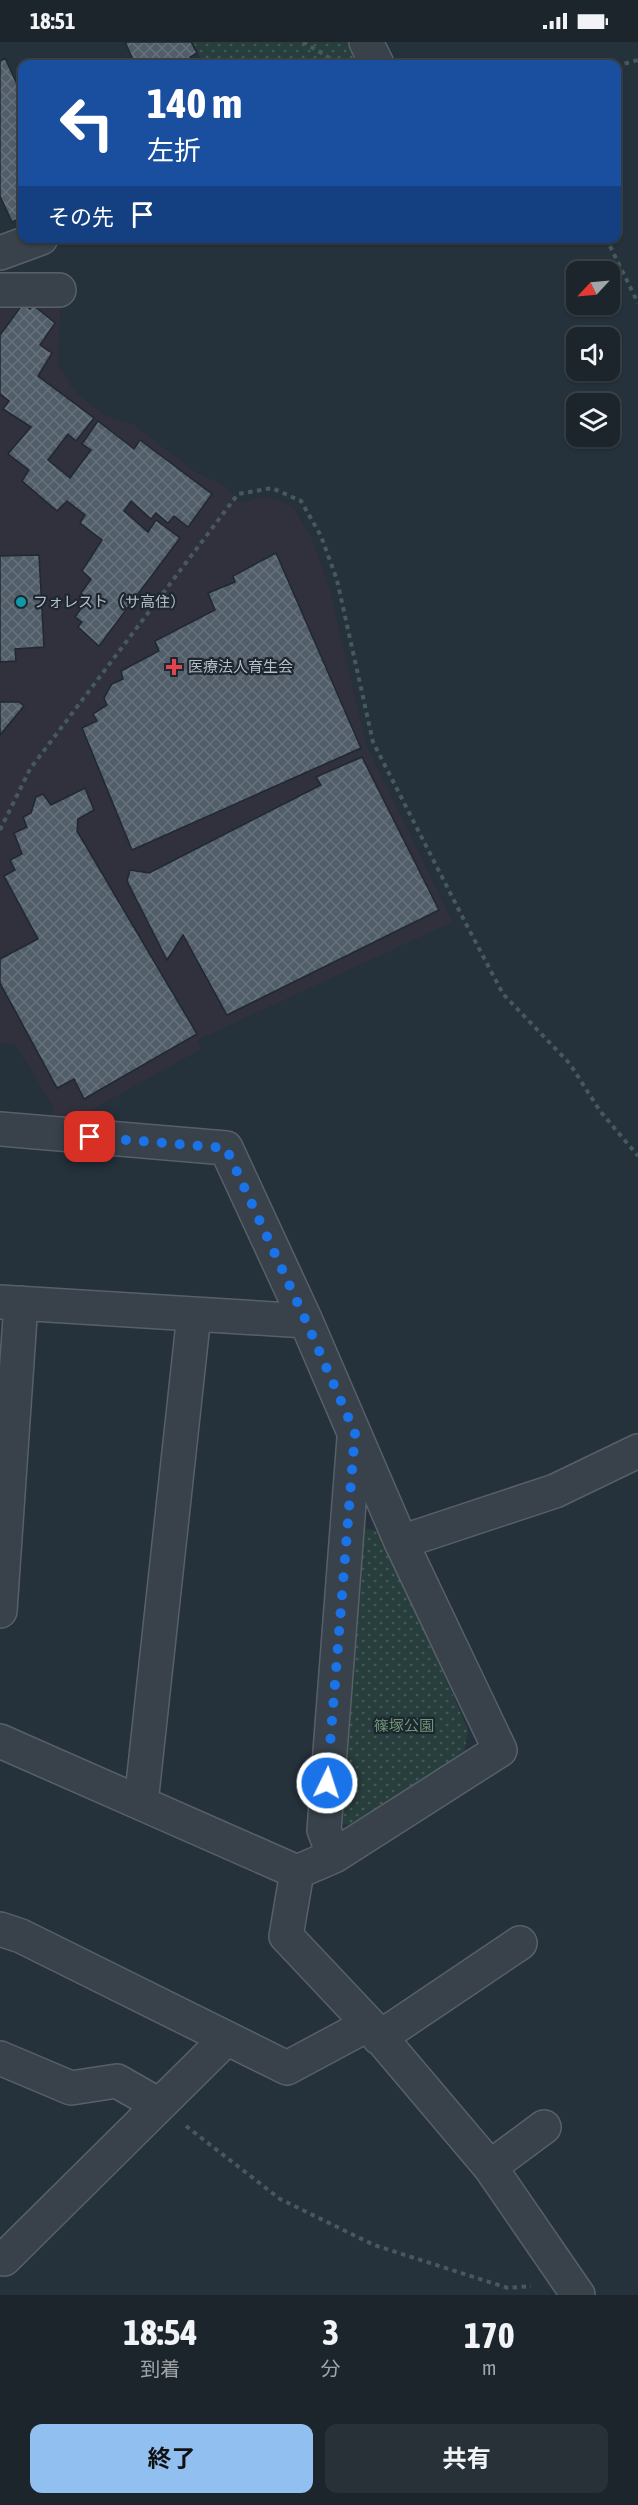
<!DOCTYPE html>
<html lang="ja">
<meta charset="utf-8">
<style>
body{margin:0;font-family:"Asap Condensed","Noto Sans JP",sans-serif;background:#293138;color:#f1f3f6;height:100vh;display:flex;flex-direction:column;font-size:22px;white-space:nowrap}
*{box-sizing:border-box;margin:0}
p{font-size:20px;color:#a0a5a9}
.icon{flex:none;width:33px;height:33px;fill:none;stroke:currentColor;stroke-width:2;stroke-linecap:round;stroke-linejoin:round}
.map{position:relative;height:2253px;overflow:hidden}
.panel{display:flex;flex-direction:column;background:#1c252c;flex:1}
.panel>*{flex:none}
.guide{position:absolute;left:18px;top:18px;width:603px;height:183px;border-radius:12px;box-shadow:0 2px 4px #0004,0 0 0 2px #3a4248;background:#1a4fa0;color:#fff;overflow:hidden}
.needle{width:39px;rotate:244deg}
.tools{position:absolute;left:566px;top:219px;display:grid;gap:12px}
.tools a{display:grid;place-items:center;width:54px;height:54px;border-radius:12px;background:#1c252c;box-shadow:0 2px 4px #0004,0 0 0 2px #3a4248;font-size:30px}
.pin{position:absolute;display:grid;place-items:center;width:51px;height:51px;color:#fff;margin:-26px;border-radius:12px;box-shadow:0 3px 9px #0006}
.me{position:absolute;width:66px;margin:-33px;rotate:4deg;stroke-linejoin:round;filter:drop-shadow(0 0 4px #0008)}
.turn{display:flex;align-items:center;gap:21px;height:126px;padding:0 30px;font-size:27px}
.turn .icon{width:78px;height:78px;stroke-width:2.5}
.turn b{display:block;font-size:42px;line-height:51px}
.then{display:flex;align-items:center;height:57px;padding:0 30px;background:#0003;gap:12px;font-size:22px}
.eta{display:flex;justify-content:space-evenly;align-items:center;height:102px;text-align:center}
.eta b{font-size:36px;font-weight:700;line-height:42px}
.button{display:flex;gap:12px;margin-top:auto;padding:12px 30px}
.button a{flex:1;height:69px;border-radius:12px;background:#91bff0;color:#111;font-size:24px;font-weight:700;line-height:69px;text-align:center}
.button a+a{background:#293138;color:#f1f3f6}
.status{display:flex;justify-content:space-between;align-items:center;height:42px;padding:0 30px;background:#1c252c;direction:ltr}
.status svg{height:16px;fill:currentColor}
.map>svg:first-child{display:block}
.medical{fill:#31303d}
.park{fill:url(#park-dots)}
.building{fill:url(#building-cross-hatch);stroke:#202932;stroke-width:1.5}
.lines{fill:none;stroke-linecap:round;stroke-linejoin:round}
.minor-casing{stroke:#576069;stroke-width:36}
.path{stroke:#475a5b;stroke-width:4;stroke-dasharray:4.5 4.5;stroke-linecap:butt}
.minor{stroke:#39424b;stroke-width:33}
.route{stroke:#1a73e8;stroke-width:10;stroke-dasharray:0 18}
.culture-dot{fill:#0f9aa8;stroke:#1e2730;stroke-width:2}
.health-dot{fill:#e0444e;stroke:#1e2730;stroke-width:2}
.labels{text-anchor:middle;stroke-width:4.5;stroke-linejoin:round;paint-order:stroke}
.poi-label{font-size:15px;fill:#b5bdc7;stroke:#1e2730;text-anchor:start}
.park-label{font-size:15px;fill:#6d9673;stroke:#1e2730}
</style>
<div class="status"><b>18:51</b><svg viewBox="0 0 49 12"><path d="M0 12V9h3v3zM5 12V6h3v6zM10 12V3h3v9zM15 12V0h3v12zM26 1h20v11H26zM47 4h2v5h-2z"/></svg></div>
<div class="map">
<svg width="638" height="2253" viewBox="0 0 638 2253">
<defs>
<pattern id="park-dots" width="8" height="8" patternUnits="userSpaceOnUse" patternTransform="scale(1.5)"><rect width="8" height="8" fill="#283e3d"/><path d="M2 2h.1M6 6h.1" fill="none" stroke="#455858" stroke-width="1.8" stroke-linecap="round"/></pattern>
<pattern id="building-cross-hatch" width="8" height="8" patternUnits="userSpaceOnUse" patternTransform="scale(1.5)"><rect width="8" height="8" fill="#515d69"/><path d="M0 0l8 8M0 8l8-8" fill="none" stroke="#68727d"/></pattern>
</defs>
<rect width="100%" height="100%" fill="#25313b"/>
<path class="medical" d="M0 255H61L58 323 73 347 104 373 135 383 195 430 224 443 241 461 263 454 293 464 312 496 330 548 366 702 453 880 198 998 202 1007 86 1071 84 1084 53 1081V1064L14 1002 0 1001Z"/>
<path class="park" d="M193 0H351L362 22H203Z
M363 1486 382 1490 468 1688 464 1711 357 1783 341 1782Z"/>
<path class="building" d="M125 0H191L197 11 190 15 193 22H135Z
M5 16 22 53V175L12 180 0 154V19Z
M23 262 30 267 33 263 55 281 40 303 52 311 38 334 94 376 76 399 68 392 48 418 70 436 91 408 82 402 98 379 134 407 140 398 212 452 188 485 174 474 168 481 156 471 151 477 131 459 124 469 148 490 156 478 180 496 99 604 78 585 82 580 75 575 88 557 81 551 91 537 82 529 102 498 80 481 85 473 67 459 57 469 22 439 29 428 8 412 31 385 3 367 9 359 0 352V293Z
M276 511 361 706 132 808 82 686 97 679 93 672 107 663 104 656 112 642 123 637 121 629 159 609 155 599 215 568 208 551 235 540 233 534Z
M39 513 44 605 15 607 16 619 0 620V514Z
M0 660H19L24 664 0 693Z
M362 715 439 868 227 973 183 893 167 918 127 839 130 828 149 831 321 743 316 735Z
M85 746 94 768 78 777 77 789 197 992 84 1057 74 1037 57 1046 0 941V917L38 897 4 834 15 828 10 818 22 812 14 791 27 785 23 775 31 771 36 755 43 752 51 763Z"/>
<g class="lines">
<defs>
<path id="minor" d="M366 0 377 22
M0 211 41 196
M0 248H59
M0 1087 226 1106 306 1279 401 1500 500 1708 334 1814 297 1830 0 1699
M0 1260 306 1279
M401 1500 555 1449 638 1409
M0 1569 21 1261
M141 1761 194 1272
M334 1814 324 1788 354 1396
M297 1830 286 1894 369 1982 490 2125 578 2253
M0 1887 21 1894 287 2026 369 1982
M379 1996 520 1901
M0 2016 71 2046 117 2039 159 2063
M490 2125 544 2085
M4 2217 227 1996"/>
</defs>
<use href="#minor" class="minor-casing"/>
<path class="path" d="M303 0 333 18 337 22
M616 24 638 18
M606 196 638 261
M0 788 30 727 238 452 272 446 301 459 321 494 337 538 373 700 464 878 503 952 570 1022 600 1069 638 1114
M186 2084 280 2157 374 2203 508 2246 531 2244"/>
<use href="#minor" class="minor"/>
</g>
<g class="lines">
<path class="route" d="M90 1095 226 1106 306 1279 355 1391 327 1741"/>
</g>
<circle class="culture-dot" cx="21" cy="560" r="6"/>
<path class="health-dot" d="M171 616h6v6h6v6h-6v6h-6v-6h-6v-6h6z"/>
<g class="labels">
<g class="poi-label">
<text x="33" y="565">フォレスト （サ高住）</text>
<text x="188" y="630">医療法人育生会</text>
</g>
<g class="park-label">
<text x="404" y="1689">篠塚公園</text>
</g>
</g>
</svg>
<div class="tools">
<a><svg class="needle" viewBox="-14 -14 28 28"><path d="M0-13l5 13h-10z" fill="#e53935"/><path d="M0 13l5-13h-10z" fill="#a0a5a9"/></svg></a>
<a><svg class="icon" aria-label="sound" viewBox="0 0 24 24"><path d="M4 9h4l5-4v14l-5-4H4zM17 9q2 3 0 6"/></svg></a>
<a><svg class="icon" aria-label="layers" viewBox="0 0 24 24"><path d="M12 4l9 5-9 5-9-5zM3 14l9 5 9-5"/></svg></a>
</div>
<div class="pin" style="left:90px;top:1095px;background:#d93025"><svg class="icon" aria-label="arrive" viewBox="0 0 24 24"><path d="M6 21V4h12l-3 4 3 4H6"/></svg></div>
<svg class="me" style="left:327px;top:1741px" viewBox="-20 -20 40 40"><circle r="17" fill="#1a73e8" stroke="#fff" stroke-width="3"/><path d="M0-11L8 9 0 5-8 9z" fill="#fff"/></svg>
<div class="guide">
<div class="turn"><svg class="icon" aria-label="left" viewBox="0 0 24 24"><path d="M17 20v-9H6M10 6l-5 5 5 5"/></svg><div><b>140 m</b>左折</div></div>
<div class="then">その先<svg class="icon" aria-label="arrive" viewBox="0 0 24 24"><path d="M6 21V4h12l-3 4 3 4H6"/></svg></div>
</div>
</div>
<section class="panel">
<div class="eta">
<div><b>18:54</b><p>到着</p></div>
<div><b>3</b><p>分</p></div>
<div><b>170</b><p>m</p></div>
</div>
<div class="button"><a>終了</a><a>共有</a></div>
</section>
